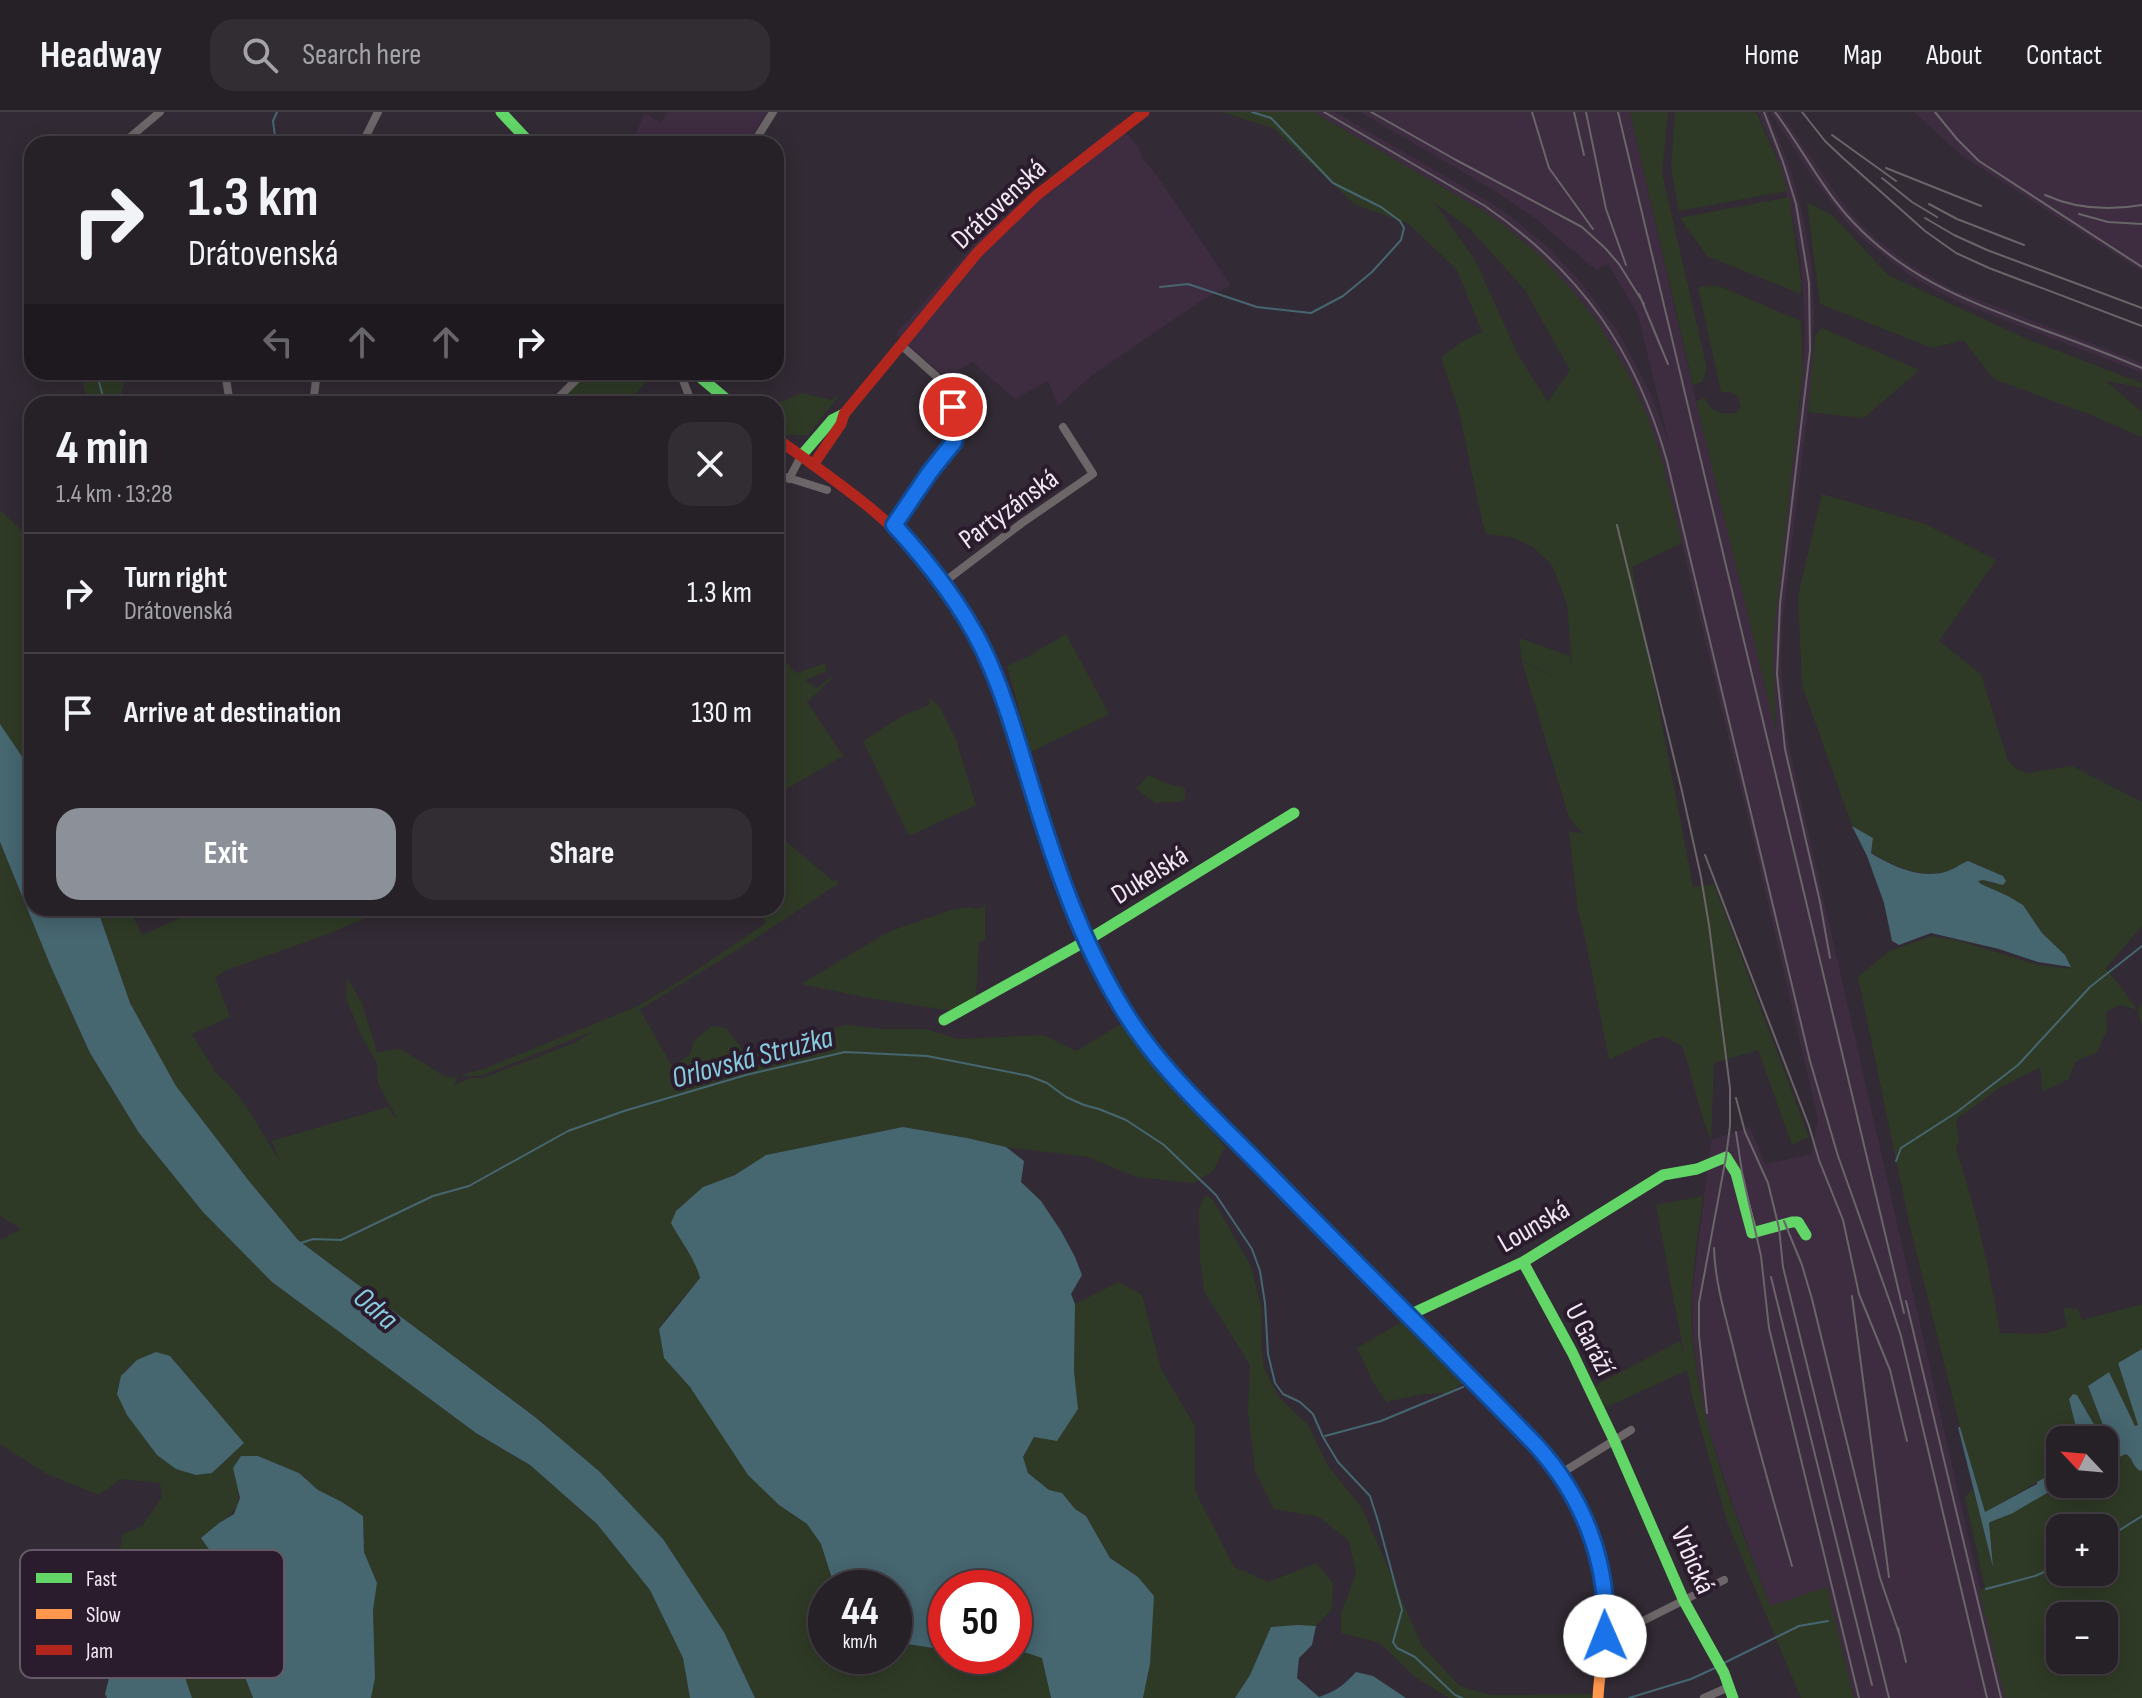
<!DOCTYPE html>
<meta charset="utf-8">
<style>
body{margin:0;font-family:"Sofia Sans Condensed",sans-serif;background:#322d33;color:#f1f3f6;height:100vh;display:flex;flex-direction:column;font-size:30px;white-space:nowrap}
*{box-sizing:border-box;margin:0}
p{font-size:26px;color:#a4a3a7}
.icon{flex:none;width:44px;height:44px;fill:none;stroke:currentColor;stroke-width:2;stroke-linecap:round;stroke-linejoin:round}
.map{position:relative;flex:1;overflow:hidden}
.drawer{position:absolute;left:24px;top:284px;width:760px;height:520px;display:flex;flex-direction:column;background:#262027;border-radius:24px;box-shadow:0 4px 20px #0003,0 0 0 2px #423e44}
.drawer>*{flex:none}
.top-card{position:absolute;left:24px;top:24px;width:760px;height:244px;border-radius:24px;box-shadow:0 4px 20px #0003,0 0 0 2px #423e44;background:#262027;color:#f1f3f6;overflow:hidden}
.needle{width:52px;rotate:296deg}
.tools{position:absolute;left:2046px;top:1314px;display:grid;gap:16px}
.tools a{display:grid;place-items:center;width:72px;height:72px;border-radius:16px;background:#262027;box-shadow:0 4px 20px #0003,0 0 0 2px #423e44;font-size:40px}
.speed{position:absolute;left:808px;top:1458px;display:flex;gap:16px;font-size:40px;font-weight:700;text-align:center}
.speed>*{display:grid;place-content:center;width:104px;height:104px;border-radius:50%;background:#262027;box-shadow:0 4px 20px #0003,0 0 0 2px #423e44;line-height:1}
.speed small{font-size:20px;font-weight:400}
.speed .limit{border:12px solid #d22;background:#fff;color:#111}
.pin{position:absolute;display:grid;place-items:center;width:68px;height:68px;color:#fff;margin:-34px;border:4px solid #fff;border-radius:50%;box-shadow:0 2px 8px #0007}
.me{position:absolute;width:88px;margin:-44px;rotate:359deg;stroke-linejoin:round;filter:drop-shadow(0 0 6px #0008)}
.turn{display:flex;align-items:center;gap:28px;height:168px;padding:0 32px;font-size:36px}
.turn .icon{width:104px;height:104px;stroke-width:2.5}
.turn b{display:block;font-size:56px;line-height:68px}
.lanes{display:flex;align-items:center;height:76px;padding:0 32px;background:#0003;justify-content:center;gap:40px;direction:ltr}
.lanes .off{opacity:.35}
.round{display:grid;place-items:center;flex:none;width:84px;height:84px;border-radius:24px;background:#322d33}
.summary{display:flex;align-items:center;justify-content:space-between;height:136px;padding:0 32px}
h1{font-size:48px;font-weight:700;line-height:60px}
.cta{display:flex;gap:16px;margin-top:auto;padding:16px 32px}
.cta a{flex:1;height:92px;border-radius:24px;background:#8c9099;color:#fff;font-size:32px;font-weight:700;line-height:92px;text-align:center}
.cta a+a{background:#322d33;color:#f1f3f6}
ul{padding:0;list-style:none}
li{display:flex;align-items:center;gap:24px;height:120px;padding:0 32px;border-top:2px solid #423e44}
li div{flex:1}
li b{display:block;font-size:30px}
li em{font-style:normal}
header{display:flex;align-items:center;gap:48px;box-sizing:border-box;height:112px;padding:0 40px;background:#262027;border-bottom:2px solid #423e44}
header strong{font-size:38px}
nav{display:flex;gap:44px;margin-inline-start:auto;font-size:28px}
.search{width:560px;height:72px;background:#322d33;display:flex;align-items:center;gap:20px;box-sizing:border-box;padding:0 28px;border-radius:24px;color:#a4a3a7;font-size:30px}
.map>svg:first-child{display:block}
.built{fill:#3e2c41}
.green{fill:#2f3a26;fill-rule:evenodd}
.water{fill:#466670}
.lines{fill:none;stroke-linecap:round;stroke-linejoin:round}
.stream{stroke:#466670;stroke-width:2}
.street{stroke:#6d6668;stroke-width:8}
.fast{stroke:#63d668;stroke-width:11}
.slow{stroke:#ff974d;stroke-width:11}
.jam{stroke:#b3261e;stroke-width:11}
.rail{stroke:#696569;stroke-width:2}
.route-casing{stroke:#114b97;stroke-width:20}
.route{stroke:#1a73e8;stroke-width:14}
.labels{text-anchor:middle;stroke-width:8;stroke-linejoin:round;paint-order:stroke}
.street-label{font-size:28px;fill:#f1e7f3;stroke:#2b1c2d}
.water-label{font-size:30px;font-style:italic;fill:#86cbdf;stroke:#2b1c2d}
.key{fill:#2b1c2d;stroke:#665968;stroke-width:2}
.key-label{font-size:22px;fill:#f1e7f3}
</style>
<header>
<strong>Headway</strong>
<div class="search"><svg class="icon" aria-label="search" viewBox="0 0 24 24"><circle cx="10" cy="10" r="6"/><path d="M15 15l6 6"/></svg>Search here</div>
<nav><a>Home</a><a>Map</a><a>About</a><a>Contact</a></nav>
</header>
<div class="map">
<svg width="2142" height="1586" viewBox="0 0 2142 1586">
<rect width="100%" height="100%" fill="#322a34"/>
<path class="built" d="M668 0H767L747 32H631L645 1 661 11Z
M1313 0H1335L1488 89 1513 106 1550 137 1581 170 1619 221 1651 282 1669 331 1638 203 1608 152 1596 158 1536 107 1492 77 1360 0H1630L1696 289 1776 619 1772 532 1775 491 1800 289 1805 223 1801 150 1793 106 1776 43 1758 0H1768L1791 59 1803 104 1811 149 1814 201 1812 266 1782 513 1781 554 1786 617 1794 657 2005 1586H1854L1827 1476 1770 1494 1732 1390 1704 1303 1693 1229 1692 1182 1711 1028 1750 1015 1765 1052 1811 1042 1818 1007 1753 727 1661 345 1640 286 1630 265 1597 209 1572 178 1525 130 1482 98Z
M1770 0H1780L1838 85 1855 106 1875 126 1912 154 1950 176 1977 187 2142 251V261L1973 196 1946 184 1907 162 1869 132 1848 112 1815 69Z
M1914 0H2142V159L1962 44Z
M1118 11 1139 36 1144 49 1155 61 1231 173 1204 187 1095 261 1058 294 1048 269 1015 287 972 250 947 267 896 222 990 115Z"/>
<path class="green" d="M1222 0H1313L1482 98 1506 115 1542 145 1572 178 1597 209 1630 265 1648 306 1661 345 1682 431 1632 455 1693 775 1714 772 1809 1025 1792 1033 1758 938 1714 951 1711 1028C1698 997 1693 965 1682 934L1663 924 1647 929 1609 948 1584 821 1578 799 1569 720 1583 721 1576 715 1569 705 1522 550 1575 574 1522 549 1519 526 1570 544 1572 554 1567 492 1552 453 1533 435 1511 425 1486 422 1482 409 1459 299 1441 245 1465 228 1482 220 1457 158 1409 112 1354 92 1273 16ZM1434 90 1470 117 1525 178 1570 258 1548 290 1518 243 1475 148Z
M1630 0H1668L1662 61 1707 257 1702 270 1693 273Z
M1675 0H1756L1779 51 1787 79 1679 99 1671 56Z
M1789 85 1801 168V182L1707 144 1680 106Z
M1807 90 1833 104 1888 163 2027 227 2142 271V276L2106 269 2142 300V325L2088 302 1994 267 1963 228 1932 236 1820 192Z
M1719 174 1801 209 1803 258 1773 529 1776 619 1696 289 1705 286C1711 301 1721 302 1736 301L1741 295 1738 284 1730 280H1721L1698 175Z
M1822 216 1919 258 1864 306 1808 300 1815 223Z
M85 260H128L118 292H97C85 281 80 277 85 260Z
M577 260H660L643 273 626 292H548Z
M802 281 831 288 837 283V286L808 323H786L776 314V292Z
M1822 382 1925 412 1996 448 1939 529 1981 562 2008 649 2018 658 2027 661 2072 654 2142 690V814L2106 856 2138 898 2142 891V915L2138 898 2120 893 2106 900 2107 918 2097 940 2075 950 2069 967 2043 980 2040 955 1998 977 1956 1007 1959 1028 1956 1037C1976 1097 1990 1159 2000 1221 2025 1221 2044 1225 2067 1214L2063 1196 2078 1197 2082 1208 2142 1192V1237L2118 1251 2138 1312 2135 1314 2109 1261 2088 1274 2109 1329 2105 1332 2077 1283 2073 1282 2069 1287 2079 1328H2060V1357L1985 1400 1960 1315 1910 1115 1858 865 1889 839 1932 824 1960 829 2035 852 2069 857 2071 854 2065 843 2042 821 2023 793 2008 784 1981 772 1978 768H1983L1995 772 2003 764 1968 749C1961 753 1953 758 1945 760 1919 767 1892 753 1871 740L1873 726 1852 714 1802 573 1798 484Z
M0 398 32 428V659L0 612Z
M1066 522 1109 602 1031 640 1007 554 1027 545Z
M789 550 790 556 797 561 825 551 827 559 805 568 817 576 831 565H834L807 590 843 644 776 683V560Z
M930 585 940 596 956 628 976 693 909 724 863 629 902 604 929 593Z
M1148 663 1171 673 1185 676V686L1180 690H1161L1157 692 1136 677Z
M776 721 833 769 837 766 838 772 750 830 634 901 640 898 672 954 690 943 694 929 712 914 726 916 743 938 770 942 785 941 827 918 847 913 883 917H925L957 927 1043 923 1076 939 1121 912 1225 1035 1213 1059 1194 1071 1136 1065 1088 1045 1006 1035 967 1026 903 1015 766 1043 735 1063 703 1075 685 1136 696 1150 700 1166 669 1202 659 1217 664 1246 690 1275 779 1393 807 1412 821 1432 835 1476H826V1544H894V1530L946 1538V1544H1014V1540H1024L1042 1545 1051 1586H755L724 1520 663 1427 600 1360 535 1305 298 1128 249 1069 176 974 130 891 97 796H129L142 823 202 796H388L326 823 229 857 215 865 230 905 192 922 216 961 233 977 248 997 280 1050 272 1029 388 995 393 1004 397 1006 378 972 377 951 361 923 346 886 347 866 362 891 377 940 401 937 444 964 452 966 486 956 638 894 688 864 766 811 757 796H776ZM596 918 574 931 483 966H470L454 973 458 964H481Z
M0 730 51 855 90 941 139 1021 272 1170 476 1321 530 1353 597 1412 650 1478 683 1546 690 1586H371L375 1566 373 1498 377 1471 364 1440 363 1404 342 1390 318 1378 299 1361 258 1344 241 1345 233 1356C240 1383 245 1395 219 1411L213 1443 234 1522 238 1547 253 1586H192L168 1515 134 1520 111 1530 107 1509 123 1422 142 1414 162 1385 160 1371 121 1367 99 1383 47 1362 0 1332V1128L21 1117 0 1104ZM170 1244 244 1331 212 1361 117 1282C125 1246 137 1248 170 1244Z
M985 794V828L979 830 976 884 953 897 946 898 869 886 801 872 888 820 951 798 970 795 977 797Z
M1207 1084 1213 1088 1251 1154 1262 1199 1261 1231 1264 1256 1278 1284 1308 1313 1328 1354 1362 1396 1422 1534 1460 1574 1491 1583 1592 1582V1586H1449L1415 1565 1380 1531 1341 1521V1502L1356 1461 1349 1429 1319 1405 1274 1397 1255 1359 1248 1300 1250 1253 1204 1179 1200 1147 1199 1098 1204 1085Z
M1703 1084C1697 1132 1688 1182 1693 1230 1702 1322 1738 1408 1770 1494L1827 1475 1854 1586H1801L1727 1410 1693 1288 1687 1258 1603 1297 1592 1275 1680 1229 1684 1242 1656 1093Z
M1119 1170 1142 1183 1161 1257 1195 1314V1379L1234 1455 1269 1470 1316 1451 1333 1471 1332 1497 1316 1514 1271 1515 1250 1563 1235 1586H1143L1150 1552 1138 1465 1110 1446 1086 1404 1075 1397 1062 1382 1049 1378 1028 1360 1023 1345 1034 1325 1078 1297 1074 1259 1075 1192Z
M1403 1209 1464 1271 1446 1281 1423 1282 1386 1290 1373 1270 1357 1236Z
M2126 1342 2130 1345 2139 1359 2142 1358V1586H2005L1979 1478 1985 1476 1965 1385 1973 1377 1993 1454 1989 1411 1998 1406 2008 1403 2042 1382 2064 1372H2104V1352ZM2060 1416H2104V1460H2060ZM2060 1504H2104V1548H2060Z"/>
<path class="water" d="M0 612 32 659V796H97L130 891 176 974 249 1069 298 1128 535 1305 600 1360 663 1427 724 1520 755 1586H690L683 1546 650 1478 597 1412 530 1353 476 1321 272 1170 203 1100 139 1021 90 941 51 855 0 730Z
M1852 714 1873 726 1871 741C1892 754 1919 767 1945 760 1953 758 1960 752 1968 749L2003 764 2006 769 2003 773 1983 768 1978 769 1981 772 2008 784 2023 793 2042 821 2065 843 2071 855 2038 850 1999 837 1931 821 1899 833 1892 829 1884 791 1867 744Z
M903 1015 967 1026 1006 1035 1024 1049 1021 1070 1041 1089 1061 1119 1075 1145 1082 1163 1071 1182 1075 1192 1074 1259 1078 1297 1057 1329 1034 1325 1023 1345 1028 1361 1049 1378 1062 1381 1075 1397 1086 1404 1110 1446 1138 1465 1154 1484 1150 1552 1143 1586H1051L1042 1546 1024 1540H1014V1476H946V1538L894 1530V1476H835L821 1432 807 1412 779 1393 748 1363 690 1275 664 1246 659 1217 700 1166C695 1146 681 1130 671 1111L676 1099 703 1075 735 1063 766 1043Z
M2142 1237V1358L2140 1359C2132 1354 2133 1346 2126 1342L2104 1352V1331L2105 1332 2109 1329 2088 1274 2109 1260 2135 1314 2138 1313 2118 1251Z
M156 1240 170 1244 244 1331 212 1361 196 1363 176 1357 157 1343 127 1303 117 1282 121 1264 137 1248Z
M2073 1282 2077 1283 2103 1328H2079L2069 1287Z
M1958 1315H1960L1985 1400 2037 1372V1370L2060 1357V1372H2064C2046 1381 2030 1391 2013 1401 2005 1405 1997 1406 1989 1411L1993 1455Z
M241 1344H258L299 1361 318 1378 342 1390 363 1404 364 1440 377 1471 373 1498 375 1566 371 1586H253L238 1547 234 1522 213 1443 201 1426 219 1411 234 1402 240 1386 233 1356Z
M1297 1513 1316 1514 1312 1533 1299 1546 1297 1566 1319 1585C1336 1579 1344 1573 1356 1560L1373 1564 1406 1586H1235L1250 1563 1271 1515Z
M168 1515 192 1586H107L105 1582 111 1558 100 1538C123 1522 141 1520 168 1515Z"/>
<g class="lines">
<path class="stream" d="M276 32 273 9 277 0
M1160 175 1188 172 1257 195 1311 201 1343 184 1372 160 1401 128 1404 116 1400 109 1381 95 1333 71 1271 6 1252 0
M102 260 99 270 105 292
M1896 1049 1901 1036 1957 1000 2018 953 2090 875 2142 834
M301 1131 313 1127 341 1128 433 1084 469 1074 568 1019 624 999 746 963 845 940 927 944 1029 964 1047 971 1066 985 1084 993 1099 997 1126 1008 1164 1033 1216 1083 1252 1137 1260 1159 1265 1191 1268 1242 1275 1271 1283 1282 1300 1290 1313 1302 1323 1325 1338 1350 1370 1384 1378 1409 1402 1498 1393 1530 1397 1536 1415 1545 1455 1583 1462 1586
M1325 1324 1381 1309 1463 1275
M2104 1428 2142 1404
M1986 1477 2035 1464 2060 1453
M1724 1551 1799 1514 1828 1509
M1629 1586 1691 1567 1715 1556"/>
<path class="street" d="M122 32 160 0
M362 32 378 0
M753 32 773 0
M225 260 230 292
M680 260 692 292
M313 292 317 260
M552 292 584 260
M776 362 827 378
M789 367 801 344
M894 413 930 360 954 330 957 320 953 295 943 273 936 264 901 233
M944 470 1022 411 1093 362 1063 315
M1560 1362 1631 1318
M1605 1524 1617 1522 1724 1468
M1704 1586 1729 1575"/>
<path class="fast" d="M501 0 531 32
M694 260 732 292
M801 344 832 308 844 302
M944 908 1086 829 1294 701
M1141 925 1190 982 1451 1248 1516 1311 1550 1349
M1523 1150 1572 1240 1614 1328 1684 1489 1724 1561 1733 1586
M1407 1204 1523 1150 1663 1063 1697 1057 1726 1045 1736 1061 1752 1121 1792 1110H1798L1806 1123"/>
<path class="slow" d="M1015 621C1048 726 1075 835 1141 925
M1550 1349C1584 1394 1607 1448 1606 1505 1606 1532 1599 1559 1598 1586"/>
<path class="jam" d="M776 326C834 368 895 408 940 466 976 511 996 567 1015 621
M813 353 841 312 844 302 978 140 1037 83 1144 0"/>
<path class="rail" d="M1324 0 1485 94C1581 160 1635 237 1667 349L1810 949 1838 1044 1891 1193 1901 1224 1987 1586
M1371 0 1456 48 1582 115 1605 136 1619 152 1644 192
M1532 0 1549 56 1593 117
M1574 0 1584 43
M1586 0 1606 97 1626 153
M1618 0 1904 1201
M1764 0 1783 50 1796 92 1809 171 1810 238 1780 492 1777 562 1785 637 1820 790 1830 846
M1775 0C1802 36 1822 77 1853 110 1906 166 1963 187 2033 214 2069 227 2106 241 2142 256
M1802 0 1825 29 1843 46 1925 119 1956 141 1989 156 2142 214
M1935 0 1957 27 1979 49 2142 155
M1832 23 1896 69
M1886 56 1981 94
M1882 66 1912 90 1937 105
M2045 83C2076 97 2108 99 2142 93
M1929 92 1957 107 2024 133
M2079 102 2108 110 2142 112
M1925 106 1954 123 1987 138 2142 196
M1639 182 1668 252
M1617 413 1682 679 1701 765 1709 813 1730 976V1014L1726 1045 1699 1191V1223L1707 1301
M1705 743 1809 1014 1819 1048 1843 1108 1859 1182 1890 1258 1907 1329
M1736 986 1745 1020 1768 1071 1779 1116 1783 1155 1889 1586
M1736 1020 1742 1060 1761 1144 1769 1216 1859 1586
M1784 1109 1802 1153 1812 1187 1880 1466 1900 1524
M1714 1136C1715 1171 1726 1206 1734 1239 1751 1312 1772 1383 1792 1454
M1771 1165 1872 1573
M1852 1184 1889 1465
M1906 1189 2001 1586
M1898 1516 1906 1550"/>
</g>
<g class="lines">
<defs>
<path id="route" d="M953 295 957 313 954 330 930 360 894 413C928 450 959 489 982 535 1004 580 1017 629 1032 677 1055 752 1080 827 1121 894 1157 955 1211 1003 1260 1053 1351 1147 1444 1238 1535 1332 1583 1384 1610 1452 1605 1524"/>
</defs>
<use href="#route" class="route-casing"/>
<use href="#route" class="route"/>
</g>
<g class="labels">
<g class="street-label">
<text transform="translate(998 91) rotate(-43)" y="10">Drátovenská</text>
<text transform="translate(1008 396) rotate(-36)" y="10">Partyzánská</text>
<text transform="translate(1149 762) rotate(-32)" y="10">Dukelská</text>
<text transform="translate(1533 1113) rotate(-30)" y="10">Lounská</text>
<text transform="translate(1591 1227) rotate(63)" y="10">U Garáží</text>
<text transform="translate(1694 1448) rotate(66)" y="10">Vrbická</text>
</g>
<g class="water-label">
<text transform="translate(752 945) rotate(-15)" y="10">Orlovská Stružka</text>
<text transform="translate(376 1196) rotate(41)" y="10">Odra</text>
</g>
</g>
<rect x="20" y="1438" width="264" height="128" rx="12" class="key"/>
<rect x="36" y="1461" width="36" height="10" fill="#63d668"/>
<rect x="36" y="1497" width="36" height="10" fill="#ff974d"/>
<rect x="36" y="1533" width="36" height="10" fill="#b3261e"/>
<g class="key-label">
<text x="86" y="1474">Fast</text>
<text x="86" y="1510">Slow</text>
<text x="86" y="1546">Jam</text>
</g>
</svg>
<div class="tools">
<a><svg class="needle" viewBox="-14 -14 28 28"><path d="M0-13l5 13h-10z" fill="#e53935"/><path d="M0 13l5-13h-10z" fill="#a4a3a7"/></svg></a>
<a>+</a>
<a>−</a>
</div>
<div class="speed"><div>44<small>km/h</small></div><div class="limit">50</div></div>
<div class="pin" style="left:953px;top:295px;background:#d93025"><svg class="icon" aria-label="arrive" viewBox="0 0 24 24"><path d="M6 21V4h12l-3 4 3 4H6"/></svg></div>
<svg class="me" style="left:1605px;top:1524px" viewBox="-20 -20 40 40"><circle r="19" fill="#fff"/><path d="M0-13L10 11 0 6-10 11z" fill="#1a73e8"/></svg>
<div class="top-card">
<div class="turn"><svg class="icon" aria-label="right" viewBox="0 0 24 24"><path d="M7 20v-9h11M14 6l5 5-5 5"/></svg><div><b>1.3 km</b>Drátovenská</div></div>
<div class="lanes"><svg class="icon off" aria-label="left" viewBox="0 0 24 24"><path d="M17 20v-9H6M10 6l-5 5 5 5"/></svg><svg class="icon off" aria-label="ahead" viewBox="0 0 24 24"><path d="M12 20V5M6 11l6-6 6 6"/></svg><svg class="icon off" aria-label="ahead" viewBox="0 0 24 24"><path d="M12 20V5M6 11l6-6 6 6"/></svg><svg class="icon" aria-label="right" viewBox="0 0 24 24"><path d="M7 20v-9h11M14 6l5 5-5 5"/></svg></div>
</div>
<section class="drawer">
<div class="summary"><div><h1>4 min</h1><p>1.4 km · 13:28</p></div><a class="round"><svg class="icon" aria-label="close" viewBox="0 0 24 24"><path d="M6 6l12 12M18 6L6 18"/></svg></a></div>
<ul>
<li><svg class="icon" aria-label="right" viewBox="0 0 24 24"><path d="M7 20v-9h11M14 6l5 5-5 5"/></svg><div><b>Turn right</b><p>Drátovenská</p></div><em>1.3 km</em></li>
<li><svg class="icon" aria-label="arrive" viewBox="0 0 24 24"><path d="M6 21V4h12l-3 4 3 4H6"/></svg><div><b>Arrive at destination</b></div><em>130 m</em></li>
</ul>
<div class="cta"><a>Exit</a><a>Share</a></div>
</section>
</div>
